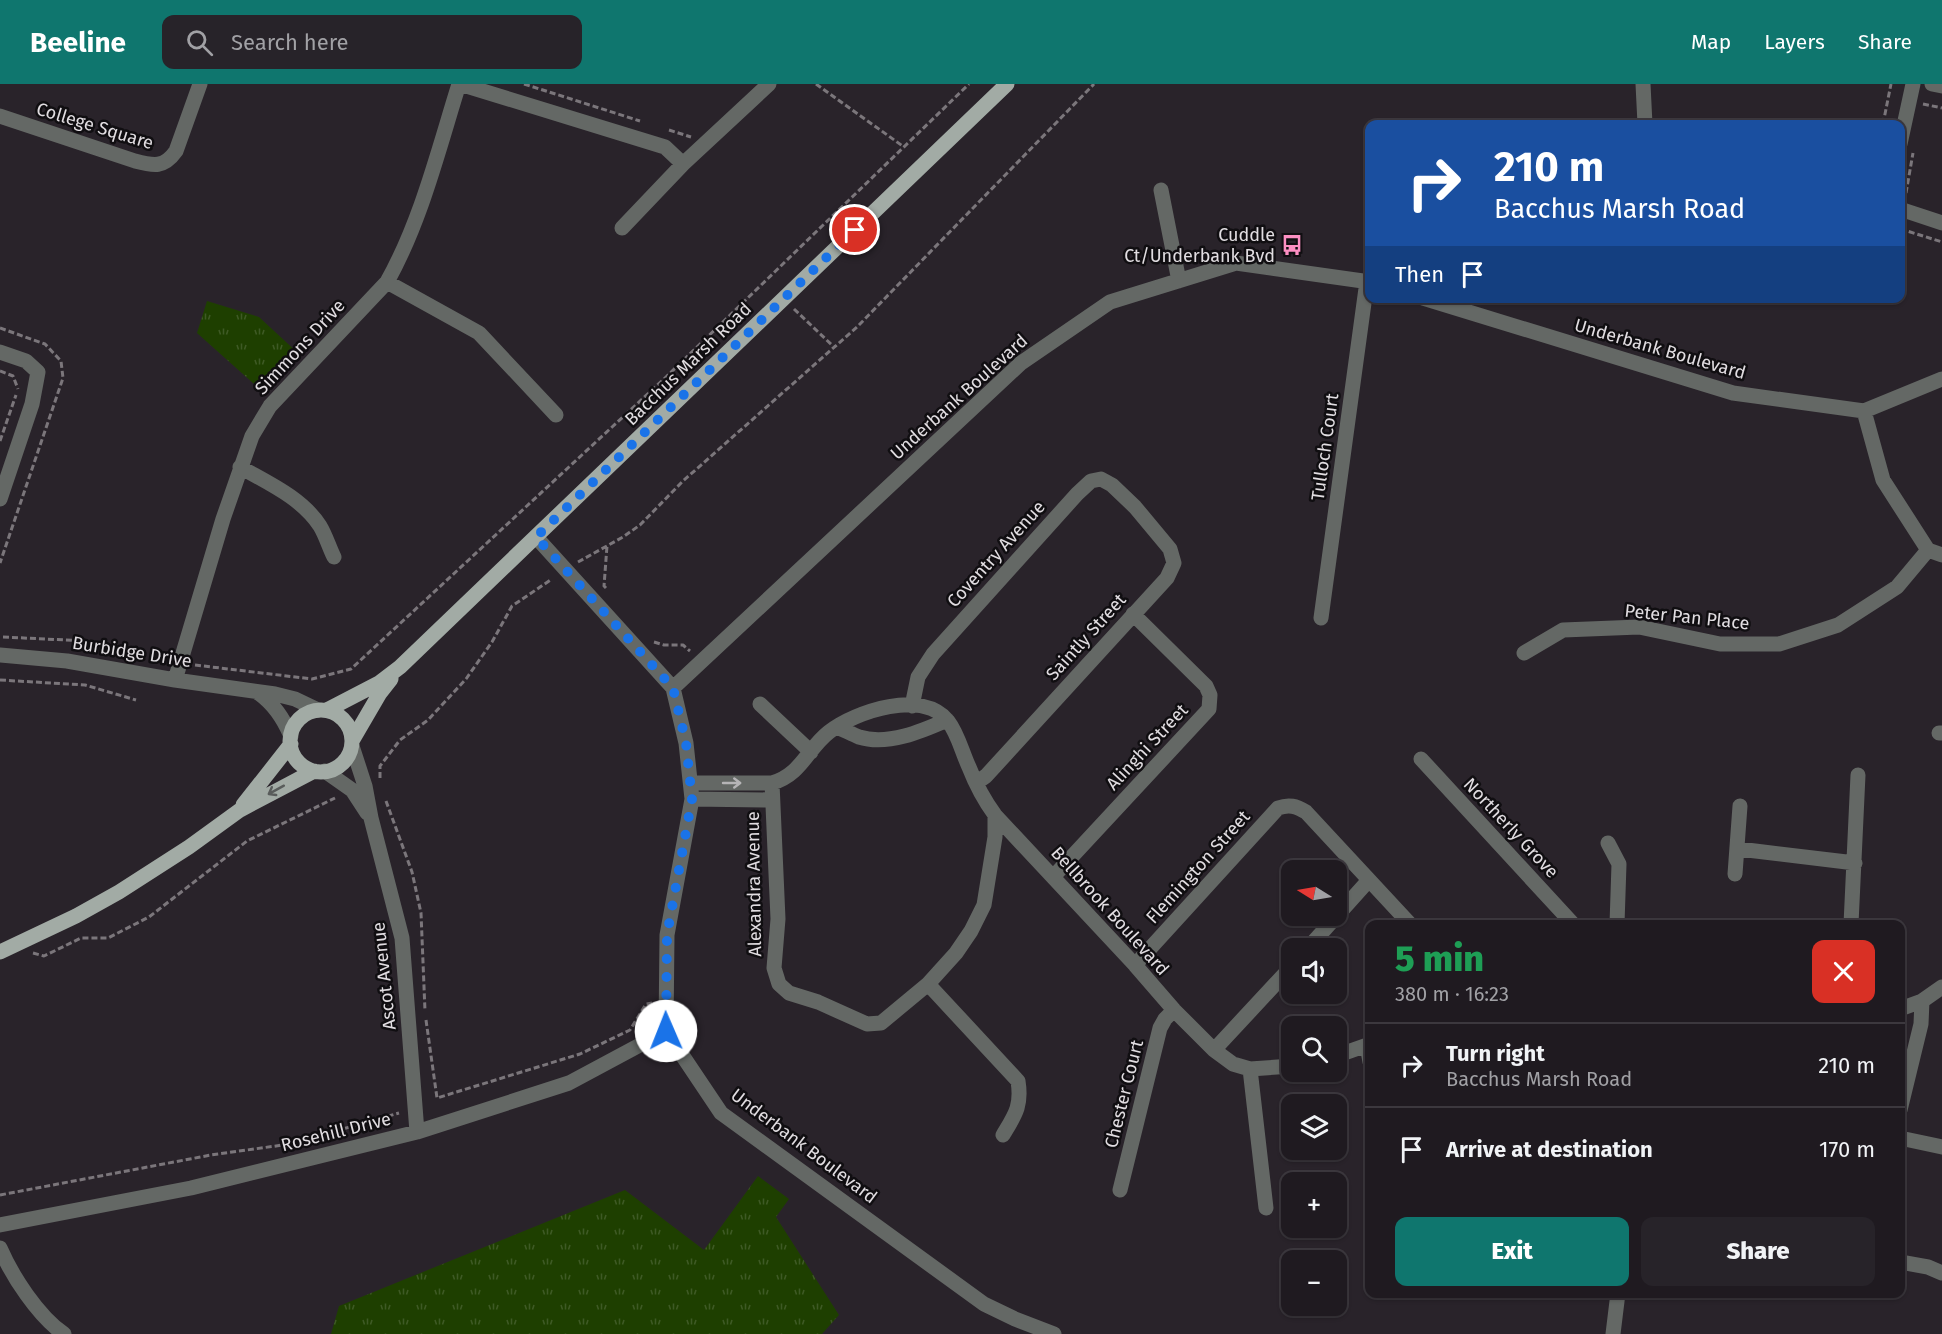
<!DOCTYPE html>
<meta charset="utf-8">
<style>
body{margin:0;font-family:"Fira Sans",sans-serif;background:#272329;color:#f1f3f6;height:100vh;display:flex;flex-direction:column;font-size:22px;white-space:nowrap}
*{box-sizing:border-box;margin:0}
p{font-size:20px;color:#a1a1a5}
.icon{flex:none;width:33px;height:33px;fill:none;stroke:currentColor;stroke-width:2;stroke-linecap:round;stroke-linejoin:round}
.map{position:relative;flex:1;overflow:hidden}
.sheet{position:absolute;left:1365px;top:836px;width:540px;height:378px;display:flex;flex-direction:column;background:#1f1a20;border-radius:12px;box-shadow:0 2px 4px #0004,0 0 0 2px #3c383e}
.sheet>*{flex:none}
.top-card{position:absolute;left:1365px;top:36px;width:540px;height:183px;border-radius:12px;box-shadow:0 2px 4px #0004,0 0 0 2px #3c383e;background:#1a4fa0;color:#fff;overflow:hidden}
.needle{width:39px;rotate:281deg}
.tools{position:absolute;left:1281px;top:776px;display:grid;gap:12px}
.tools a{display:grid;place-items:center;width:66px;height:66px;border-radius:12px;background:#1f1a20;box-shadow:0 2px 4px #0004,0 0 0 2px #3c383e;font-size:30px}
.pin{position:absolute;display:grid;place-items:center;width:51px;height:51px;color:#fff;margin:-26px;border:3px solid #fff;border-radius:50%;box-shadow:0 2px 6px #0007}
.me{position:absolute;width:66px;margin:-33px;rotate:359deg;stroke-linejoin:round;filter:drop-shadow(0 0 4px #0008)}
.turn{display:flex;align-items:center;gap:21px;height:126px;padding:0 30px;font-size:27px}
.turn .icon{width:78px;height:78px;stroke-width:2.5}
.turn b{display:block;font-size:42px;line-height:51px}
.then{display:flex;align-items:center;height:57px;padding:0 30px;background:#0003;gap:12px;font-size:22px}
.round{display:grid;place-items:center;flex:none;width:63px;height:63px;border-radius:12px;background:#272329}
.head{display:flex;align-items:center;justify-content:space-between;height:102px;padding:0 30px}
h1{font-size:36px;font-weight:800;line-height:45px;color:#1e9e55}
.primary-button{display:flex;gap:12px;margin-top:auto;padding:12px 30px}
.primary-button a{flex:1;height:69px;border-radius:12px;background:#0f766e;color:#fff;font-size:24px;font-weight:800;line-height:69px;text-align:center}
.primary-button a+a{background:#272329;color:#f1f3f6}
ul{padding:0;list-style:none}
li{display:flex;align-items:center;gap:18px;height:84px;padding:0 30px;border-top:2px solid #3c383e}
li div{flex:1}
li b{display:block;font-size:22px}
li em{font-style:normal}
header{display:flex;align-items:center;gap:36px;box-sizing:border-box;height:84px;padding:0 30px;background:#0f766e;color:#fff}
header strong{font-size:28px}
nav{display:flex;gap:33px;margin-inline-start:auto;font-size:21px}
.search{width:420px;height:54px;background:#272329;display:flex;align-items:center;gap:15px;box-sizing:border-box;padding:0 21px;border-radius:12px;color:#a1a1a5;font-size:22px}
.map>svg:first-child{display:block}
.park{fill:url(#park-tufts)}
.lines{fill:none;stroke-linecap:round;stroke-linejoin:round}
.path{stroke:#7b767b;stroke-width:3;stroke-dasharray:6 3;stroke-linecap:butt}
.minor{stroke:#646865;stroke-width:15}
.major{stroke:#a2aba5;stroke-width:15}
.oneway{stroke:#b5b4b6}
.oneway2{stroke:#595c5b}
.route{stroke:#1a73e8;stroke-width:10;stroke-dasharray:0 18}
.labels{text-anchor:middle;stroke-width:5;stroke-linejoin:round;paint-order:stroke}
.street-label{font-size:18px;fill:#e1dde1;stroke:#100e11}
.poi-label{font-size:18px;fill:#e1dde1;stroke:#100e11;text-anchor:end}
</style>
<header>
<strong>Beeline</strong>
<div class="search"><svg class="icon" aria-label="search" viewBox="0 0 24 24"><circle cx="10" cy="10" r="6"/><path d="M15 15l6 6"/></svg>Search here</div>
<nav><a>Map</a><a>Layers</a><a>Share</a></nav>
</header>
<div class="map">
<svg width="1942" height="1250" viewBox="0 0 1942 1250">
<defs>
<pattern id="park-tufts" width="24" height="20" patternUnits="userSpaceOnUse" patternTransform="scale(1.5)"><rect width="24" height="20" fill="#1e3f00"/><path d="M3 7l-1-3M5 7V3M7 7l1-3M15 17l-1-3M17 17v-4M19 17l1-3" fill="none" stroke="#3e5a25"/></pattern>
</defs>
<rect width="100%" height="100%" fill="#29232a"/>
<path class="park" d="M207 217 259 233 299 270 264 309 197 249Z
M758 1092 789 1115 776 1133 839 1231 822 1250H331L339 1222 625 1106 704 1166Z"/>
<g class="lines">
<path class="path" d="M524 0 640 37
M816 0 904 63
M1923 20 1942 24
M1883 40 1891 0
M669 46 691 53
M1906 109 1913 69
M1904 142V146L1942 158
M794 225 834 263
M0 244 45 260 61 277 63 294 0 479
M0 287 13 292 18 305
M0 357 16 311
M578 478 623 453 640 441 683 397 857 243 1094 0
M606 504 604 502 607 462
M3 553 87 557 141 572
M654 558 664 561H683L690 567
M195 581 312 595 351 585 666 293 969 0
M0 596 85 601 136 616
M380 694V682L400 656 428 636 466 595 492 558 512 522 552 495
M386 717 412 788 421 829 425 927
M33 869 44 872 81 854H108L149 833 247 757 335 714
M426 936 437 1014 580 970 630 946 646 920 652 919
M0 1111 211 1071 290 1060 399 1029"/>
<path class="minor" d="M460 0 665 63 683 80
M1643 0 1645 40
M1932 0 1942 2
M0 32 135 77C154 82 164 84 176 67L200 0
M1900 60 1913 0
M1161 106 1179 197
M1900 125 1942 139
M622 144 683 80 769 0
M387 198 479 249 556 331
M1423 214 1733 309 1864 327 1883 396 1928 466 1942 471
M0 268 26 277 38 288 32 320 0 415
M1864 327 1942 295
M240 383C268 399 302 414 320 442 326 452 329 463 334 473
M536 453 673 604 686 659 692 715 667 851 666 947 721 1029 984 1220 1015 1235 1054 1250
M1321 534 1367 197
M1524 569 1563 546 1639 543 1720 560H1779L1838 541 1897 503 1928 466
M0 571 67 577 175 596 275 610 295 615 318 626
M175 596 223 435 252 352 270 322 387 198C421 137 438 67 459 0
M673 604 1021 279 1110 218 1236 179 1370 198
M257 608C274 620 283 634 291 652
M760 620 811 668
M912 622 918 593 933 570 1077 410 1091 397 1101 395 1112 401 1135 423 1170 465 1174 479 1167 494 986 692 976 699
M837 643C844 646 852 650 859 653 888 662 922 647 947 636
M1939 649H1942
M352 662 365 702 371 734 402 854 417 1048
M1421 675 1573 840
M325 687 352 706 367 729
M692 699H772C802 690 807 665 829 648 856 627 923 605 948 637 958 650 962 668 969 683 976 701 984 716 995 731L1135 881 1174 926 1214 966 1233 980 1250 985 1292 982
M772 699 778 835 774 884 779 900 789 909 818 918 867 940 881 939 928 900 956 869 971 847 984 821 995 753V731
M692 715 772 716
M1608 759 1619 780 1617 840
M1739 765 1855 779
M1735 790 1740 722
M1053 793 1209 625 1210 611 1206 602 1133 530
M1851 840 1858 691
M1308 864 1369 796
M1135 881 1278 724C1289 720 1296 722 1306 728L1410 840
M928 900 1018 997C1022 1022 1015 1031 1003 1051
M1900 925 1922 917 1942 903
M1367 961 1370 978
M1214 966 1292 882
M1336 972 1370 960
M1250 985 1266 1124
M1900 1026 1921 940 1922 917
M1900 1054 1942 1063
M1120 1106 1160 944 1165 935 1174 926
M0 1141 191 1104 417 1048 569 999 666 947
M0 1164C12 1192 38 1232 64 1250
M1900 1178 1928 1183 1942 1189
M1613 1250 1618 1209"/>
<path class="major" d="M327 626 379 599 400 583 1007 0
M290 657a31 31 0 1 1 62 0a31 31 0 1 1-62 0Z
M352 657 380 609 391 595
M243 721 291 660
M0 868 76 832 119 808 189 763 240 726 314 687"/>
</g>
<defs><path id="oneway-shaft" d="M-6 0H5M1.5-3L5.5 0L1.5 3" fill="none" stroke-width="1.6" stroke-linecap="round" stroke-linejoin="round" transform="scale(1.5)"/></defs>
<use class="oneway" href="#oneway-shaft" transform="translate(732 699)"/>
<use class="oneway2" href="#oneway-shaft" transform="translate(276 706) rotate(151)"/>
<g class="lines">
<path class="route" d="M666 947 667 851 692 715 686 659 673 604 536 453 855 146"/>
</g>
<defs>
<symbol id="bus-bare" viewBox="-9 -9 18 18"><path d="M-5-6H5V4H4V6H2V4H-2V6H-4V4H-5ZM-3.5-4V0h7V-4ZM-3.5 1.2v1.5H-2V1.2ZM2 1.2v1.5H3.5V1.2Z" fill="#fc8fc2" stroke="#100e11" stroke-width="2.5" paint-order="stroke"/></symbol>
</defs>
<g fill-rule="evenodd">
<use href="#bus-bare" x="1277" y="146" width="30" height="30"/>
</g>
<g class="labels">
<g class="street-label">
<text transform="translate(95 42) rotate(17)" y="6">College Square</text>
<text transform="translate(300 263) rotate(-47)" y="6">Simmons Drive</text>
<text transform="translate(1660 265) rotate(16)" y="6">Underbank Boulevard</text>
<text transform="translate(688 280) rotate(-44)" y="6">Bacchus Marsh Road</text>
<text transform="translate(959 313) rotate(-42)" y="6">Underbank Boulevard</text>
<text transform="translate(1325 363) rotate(-82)" y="6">Tulloch Court</text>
<text transform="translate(996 470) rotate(-48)" y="6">Coventry Avenue</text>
<text transform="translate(1687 533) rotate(6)" y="6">Peter Pan Place</text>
<text transform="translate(1086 553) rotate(-48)" y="6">Saintly Street</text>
<text transform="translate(132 568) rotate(9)" y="6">Burbidge Drive</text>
<text transform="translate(1147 663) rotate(-47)" y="6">Alinghi Street</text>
<text transform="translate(1511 744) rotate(47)" y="6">Northerly Grove</text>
<text transform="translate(1198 783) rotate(-48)" y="6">Flemington Street</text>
<text transform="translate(754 800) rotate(-91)" y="6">Alexandra Avenue</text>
<text transform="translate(1110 827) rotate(48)" y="6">Bellbrook Boulevard</text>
<text transform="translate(384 892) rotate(-96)" y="6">Ascot Avenue</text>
<text transform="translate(1124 1010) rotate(-76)" y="6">Chester Court</text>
<text transform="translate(336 1048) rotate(-14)" y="6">Rosehill Drive</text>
<text transform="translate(804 1062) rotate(37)" y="6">Underbank Boulevard</text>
</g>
<g class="poi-label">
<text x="1275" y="157">Cuddle<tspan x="1275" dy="21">Ct/Underbank Bvd</tspan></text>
</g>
</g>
</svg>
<div class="tools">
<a><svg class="needle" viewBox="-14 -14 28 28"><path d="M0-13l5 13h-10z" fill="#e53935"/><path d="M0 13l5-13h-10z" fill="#a1a1a5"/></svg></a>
<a><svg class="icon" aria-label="sound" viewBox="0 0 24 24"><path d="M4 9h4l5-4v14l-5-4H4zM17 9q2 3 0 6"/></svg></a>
<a><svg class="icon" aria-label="search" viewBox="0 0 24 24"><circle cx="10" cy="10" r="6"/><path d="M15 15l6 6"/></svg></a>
<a><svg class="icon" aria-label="layers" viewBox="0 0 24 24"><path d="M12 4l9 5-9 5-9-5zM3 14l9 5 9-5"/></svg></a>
<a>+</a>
<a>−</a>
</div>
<div class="pin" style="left:855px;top:146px;background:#d93025"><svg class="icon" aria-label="arrive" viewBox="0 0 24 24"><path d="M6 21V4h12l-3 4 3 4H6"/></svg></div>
<svg class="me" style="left:666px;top:947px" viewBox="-20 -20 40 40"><circle r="19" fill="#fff"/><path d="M0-13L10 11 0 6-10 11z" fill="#1a73e8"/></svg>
<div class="top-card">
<div class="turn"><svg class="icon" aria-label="right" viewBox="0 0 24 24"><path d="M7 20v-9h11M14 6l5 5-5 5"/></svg><div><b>210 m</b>Bacchus Marsh Road</div></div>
<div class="then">Then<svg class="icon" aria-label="arrive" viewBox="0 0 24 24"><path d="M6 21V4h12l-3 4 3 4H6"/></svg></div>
</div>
<section class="sheet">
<div class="head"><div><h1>5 min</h1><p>380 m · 16:23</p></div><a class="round" style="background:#d93025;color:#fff"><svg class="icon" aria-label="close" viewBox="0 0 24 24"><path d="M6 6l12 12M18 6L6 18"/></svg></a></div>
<ul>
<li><svg class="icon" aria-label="right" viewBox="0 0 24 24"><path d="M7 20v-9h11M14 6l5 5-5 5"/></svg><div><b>Turn right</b><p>Bacchus Marsh Road</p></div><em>210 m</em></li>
<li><svg class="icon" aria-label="arrive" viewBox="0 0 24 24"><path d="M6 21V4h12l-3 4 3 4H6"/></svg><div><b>Arrive at destination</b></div><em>170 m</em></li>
</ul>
<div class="primary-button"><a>Exit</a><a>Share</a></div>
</section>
</div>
